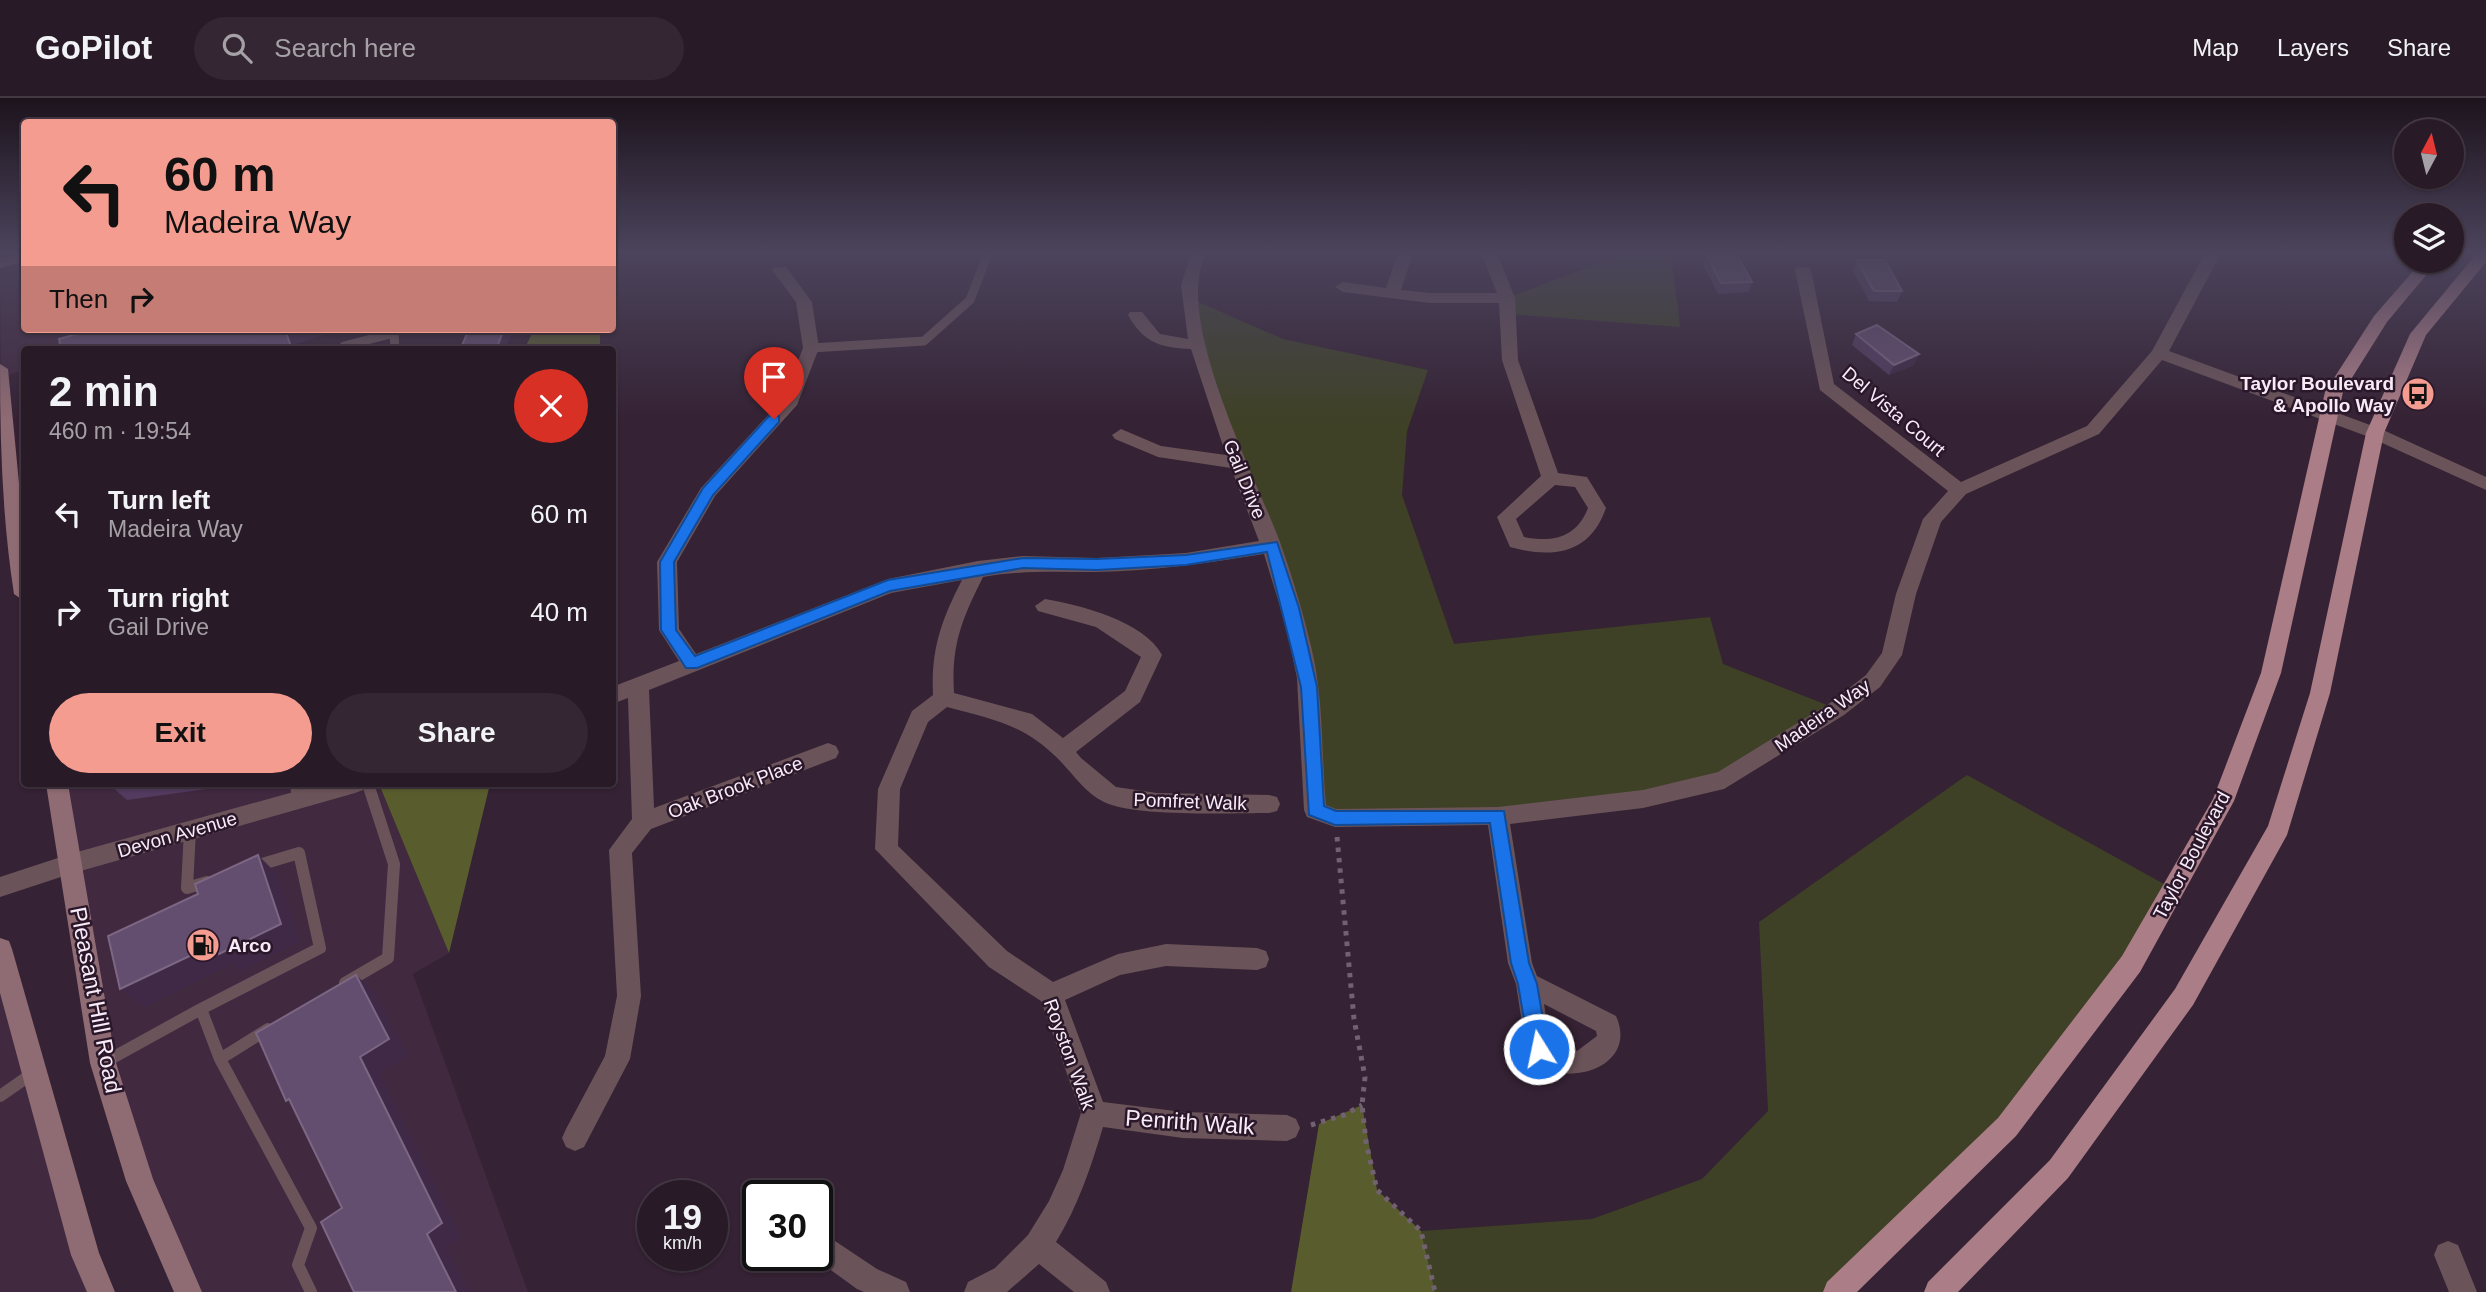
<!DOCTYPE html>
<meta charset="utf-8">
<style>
body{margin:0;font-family:Arial,sans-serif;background:#342733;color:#f1f3f6;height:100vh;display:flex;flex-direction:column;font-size:26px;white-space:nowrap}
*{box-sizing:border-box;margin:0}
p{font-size:23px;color:#a5a1a7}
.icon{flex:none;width:38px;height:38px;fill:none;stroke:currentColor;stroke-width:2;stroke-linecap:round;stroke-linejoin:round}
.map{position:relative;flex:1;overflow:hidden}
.details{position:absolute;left:21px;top:248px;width:595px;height:441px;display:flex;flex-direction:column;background:#281a27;border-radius:7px;box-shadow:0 2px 5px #0004,0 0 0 2px #443844}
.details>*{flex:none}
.banner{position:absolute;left:21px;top:21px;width:595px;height:214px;border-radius:7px;box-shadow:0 2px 5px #0004,0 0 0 2px #443844;background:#f59c91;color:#111;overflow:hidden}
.needle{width:46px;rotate:7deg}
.tools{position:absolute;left:2394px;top:21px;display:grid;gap:14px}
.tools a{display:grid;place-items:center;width:70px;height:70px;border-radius:50%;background:#281a27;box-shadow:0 2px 5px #0004,0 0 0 2px #443844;font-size:35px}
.speed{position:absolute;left:637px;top:1082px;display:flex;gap:14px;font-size:35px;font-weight:700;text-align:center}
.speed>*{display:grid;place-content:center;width:91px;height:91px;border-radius:50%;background:#281a27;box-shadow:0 2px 5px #0004,0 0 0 2px #443844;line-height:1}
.speed small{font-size:18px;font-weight:400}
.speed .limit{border:4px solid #111;border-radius:10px;background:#fff;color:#111}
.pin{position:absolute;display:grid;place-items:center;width:60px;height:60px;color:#fff;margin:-72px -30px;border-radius:50% 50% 50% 0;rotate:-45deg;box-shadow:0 0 7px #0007}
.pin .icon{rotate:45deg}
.me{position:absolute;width:77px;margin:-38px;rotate:350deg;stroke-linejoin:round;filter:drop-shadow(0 0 5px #0008)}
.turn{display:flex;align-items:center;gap:24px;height:147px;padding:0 28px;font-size:32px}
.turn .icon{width:91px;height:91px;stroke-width:2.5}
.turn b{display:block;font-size:49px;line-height:60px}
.then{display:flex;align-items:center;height:66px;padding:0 28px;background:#0003;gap:14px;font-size:26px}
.round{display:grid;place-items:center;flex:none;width:74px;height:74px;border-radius:37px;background:#342733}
.headline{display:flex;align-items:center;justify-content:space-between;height:119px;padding:0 28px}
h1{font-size:42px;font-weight:700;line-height:52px}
.primary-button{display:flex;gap:14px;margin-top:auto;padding:14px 28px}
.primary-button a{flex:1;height:80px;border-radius:42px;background:#f59c91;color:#111;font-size:28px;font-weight:700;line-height:80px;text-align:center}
.primary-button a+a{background:#342733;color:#f1f3f6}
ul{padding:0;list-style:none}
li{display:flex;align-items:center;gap:21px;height:98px;padding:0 28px}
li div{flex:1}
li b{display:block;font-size:26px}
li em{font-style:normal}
header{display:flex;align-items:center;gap:42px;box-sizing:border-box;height:98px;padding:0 35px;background:#281a27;border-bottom:2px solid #443844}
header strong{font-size:33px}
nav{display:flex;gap:38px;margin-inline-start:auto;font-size:24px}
.search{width:490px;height:63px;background:#342733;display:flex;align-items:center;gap:18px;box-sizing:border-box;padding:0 24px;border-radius:38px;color:#a5a1a7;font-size:26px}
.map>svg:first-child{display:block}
.built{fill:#412940}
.green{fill:#3e4126}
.forest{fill:#595d2e}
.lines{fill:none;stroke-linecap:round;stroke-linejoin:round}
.path{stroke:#726171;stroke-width:5;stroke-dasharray:4.5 6;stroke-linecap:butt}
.lane-far1{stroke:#6b5459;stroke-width:9}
.lane{stroke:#6b5459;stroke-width:12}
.street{fill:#6b5459;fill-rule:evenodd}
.secondary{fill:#8f6b73;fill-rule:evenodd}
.primary{fill:#ab7d87;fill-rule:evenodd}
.wall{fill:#523b5e}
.shaded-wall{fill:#3f2947}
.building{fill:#644e6f;stroke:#7b6784;stroke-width:2}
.route{fill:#1a73e8;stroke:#114b97;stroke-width:2}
.labels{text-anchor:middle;stroke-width:5;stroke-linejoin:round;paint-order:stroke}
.poi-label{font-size:19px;font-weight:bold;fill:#f8ebf7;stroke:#2a182a;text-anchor:end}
.street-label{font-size:19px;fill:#f8ebf7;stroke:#2a182a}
.near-street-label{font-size:23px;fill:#f8ebf7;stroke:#2a182a}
</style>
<header>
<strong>GoPilot</strong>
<div class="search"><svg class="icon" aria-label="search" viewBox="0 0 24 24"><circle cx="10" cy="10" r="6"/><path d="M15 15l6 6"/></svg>Search here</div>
<nav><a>Map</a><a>Layers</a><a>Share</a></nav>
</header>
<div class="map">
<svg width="2486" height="1194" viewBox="0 0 2486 1194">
<rect width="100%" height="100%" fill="#352234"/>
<path class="built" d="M0 155H24V231H165L93 252H24V272L1 279Z
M57 686H379L449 855 413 876 528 1194H192L140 1083Z
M0 873 101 1194H0Z"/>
<path class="green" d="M1627 155H1671L1680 229 1508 216 1507 200Z
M1189 200 1283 241 1428 272 1407 333 1402 397 1454 546 1710 519 1723 566 1837 611 1724 682 1498 718 1315 712 1309 589Z
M1967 677 2173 791 2007 1029 1837 1194H1435L1421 1133 1592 1121 1702 1081 1768 1013 1759 824Z"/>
<path class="forest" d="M534 231H600V252H524Z
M379 686H490L449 855Z
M1362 1007 1377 1092 1421 1133 1435 1194H1291L1319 1026Z"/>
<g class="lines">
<path class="path" d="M1337 739 1354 921 1365 979 1362 1007 1366 1044 1377 1092 1421 1133 1435 1194
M1311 1027 1344 1017 1362 1007"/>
<path class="lane-far1" d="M811 250 924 243 970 202 988 155
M345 252 344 248 394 235 395 252"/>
<path class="lane" d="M296 686 298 702
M190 732 187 790 207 784
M252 769 299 755 320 850 201 911 220 961 268 931
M345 885 388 860 394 766 368 686
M220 961 311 1130 298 1167 311 1194
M103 965 201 911
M0 998 33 975"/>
<path class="street" d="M1191 155H1207C1170 217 1258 383 1281 447 1292 478 1303 514 1311 548 1324 600 1321 653 1326 707L1336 711 1498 709 1643 692 1718 674 1830 605 1866 577 1882 555 1896 496 1923 421 1948 393 1820 292 1795 172 1797 169H1809L1811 172 1834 286 1961 384 2087 328 2152 253 2205 155H2221L2169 253 2381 331 2486 379V392L2369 339 2162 262 2099 336 1966 396 1941 424 1916 496 1902 557 1880 589 1844 617 1724 691 1643 710 1510 726 1532 865 1537 878 1616 918C1642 976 1546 996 1526 951L1516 886 1508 865 1488 727 1335 729 1307 719 1304 712 1297 580 1286 528 1264 456C1208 465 1153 473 1097 474 1058 474 1022 472 983 479 962 521 951 547 954 595L1032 616 1063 640 1125 593 1141 559 1096 529 1038 513 1035 508 1045 501C1080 507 1144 523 1162 557L1140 604 1076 654 1081 660 1116 689 1157 695 1269 697 1277 699 1280 706 1277 713 1269 715C1232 715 1134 719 1104 704 1083 694 1070 671 1053 656 1019 625 991 621 947 609L928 624 900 691 898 748 1007 853 1053 884 1118 856 1166 846 1257 850 1266 853 1269 861 1266 869 1257 872 1166 868 1120 877 1065 902 1103 1004 1183 1014 1287 1017 1296 1021 1300 1030 1296 1039 1287 1043 1183 1040 1103 1029C1091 1069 1078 1108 1056 1144L1106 1184 1110 1194H1074L1039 1166 1007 1194H964L968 1184 995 1170 1028 1137 1049 1103 1063 1072 1081 1015 1041 903 989 869 875 751 878 691 912 613 933 597C931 551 941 523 962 482L891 495 649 592 654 710 828 645 836 648 839 654 836 660 651 731 632 755 641 898 630 961 584 1049 575 1053 566 1049 562 1040 566 1031 605 958 617 898 609 752 632 721 628 600 612 606V589L679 563 659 532 657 464 701 390 783 301 803 250 796 204 772 172 774 169H786L812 204 819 250 797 307 715 398 677 464 679 531 696 556 888 481 978 463 1023 458 1097 460 1186 455 1259 443 1231 370 1158 359 1115 341 1112 337 1121 331 1161 348 1226 357 1191 251C1160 250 1143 244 1128 217L1130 214H1142L1160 236 1188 241 1181 187ZM1544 906 1596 933 1597 938 1577 953 1550 944Z
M1398 155 1412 158 1401 192 1430 195H1497L1481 155H1497L1515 200 1518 262 1558 375 1587 379 1606 410C1590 456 1553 461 1510 449L1497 419 1541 378 1502 262 1499 205H1430L1343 194 1335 189 1343 184 1386 190ZM1555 387 1575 389 1588 410C1577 439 1553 445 1524 439L1516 421Z
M322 686H366L363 692 355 695 70 776 0 799V779L70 756Z
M817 1131 877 1171 906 1184 910 1194H864L857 1191 810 1157H817Z
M2448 1143 2458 1147 2477 1194H2449L2434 1157 2438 1147Z"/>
<path class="secondary" d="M24 155V164L0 170V160Z
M0 266 8 271 24 437V503L14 496C2 419 0 343 0 266Z
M46 686H68L116 965 153 1081 202 1194H174L126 1083 90 965Z
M0 840 9 843 12 851 99 1155 115 1194H87L71 1157 0 895Z"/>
<path class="primary" d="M2477 155H2486V164L2426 237 2384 335 2330 595 2287 737 2193 907 2068 1080 1958 1194H1924L1928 1184 2050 1062 2175 891 2268 728 2310 595 2366 335 2410 236Z
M2422 163H2438L2387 224 2343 294 2281 575 2234 703 2140 874 2016 1038 1857 1194H1823L1827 1184 1998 1020 2122 858 2213 701 2261 575 2325 294 2374 218Z"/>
</g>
<path class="wall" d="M1705 155H1736L1752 184 1749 194 1718 196 1702 165Z
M1857 162 1902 193 1897 204 1869 203 1853 173Z
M1856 236 1914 267 1889 277 1852 247Z
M111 686H215L214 690 127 702 111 688Z"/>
<path class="shaded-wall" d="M285 231H344L296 246 298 252H292Z
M504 231H514L505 252H496Z
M1919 256 1914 267 1889 277 1894 267Z
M258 757 277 776 300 844 240 874 231 866 144 909 120 891Z
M356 877 374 894 408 958 379 975 461 1139 446 1149 469 1194H456L427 1136 360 959Z"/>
<path class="building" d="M1706 155H1736L1752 184 1721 185Z
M1857 162H1885L1902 193H1874Z
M1877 227 1919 256 1894 267 1856 236Z
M94 231H285L292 252H61L59 241Z
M469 231H504L496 252H460Z
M258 757 281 826 219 856 217 845 120 891 108 838 198 796 195 786Z
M356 877 389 941 360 959 442 1125 427 1136 456 1194H354L321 1124 342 1110 289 1001 286 1003 256 935Z"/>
<linearGradient id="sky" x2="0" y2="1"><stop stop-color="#1d131d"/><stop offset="0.48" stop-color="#4b445c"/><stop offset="1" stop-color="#4b445c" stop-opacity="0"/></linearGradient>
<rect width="2486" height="322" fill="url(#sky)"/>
<path class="route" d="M774 317 779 318V324L713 397 674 464 676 532 695 558 888 482 1023 460 1097 461 1186 457 1277 444 1299 510 1317 589 1324 708 1336 713H1504L1529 865 1537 886 1548 951 1545 957 1539 960 1532 957 1529 951 1518 886 1511 865 1490 725 1335 727 1309 717 1301 589 1267 454 1186 467 1097 472 1023 470 890 493 697 570H686L661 532 660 464 703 390 769 318Z"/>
<defs>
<symbol id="bus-disc" viewBox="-11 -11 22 22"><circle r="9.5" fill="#f59c91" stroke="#2a182a"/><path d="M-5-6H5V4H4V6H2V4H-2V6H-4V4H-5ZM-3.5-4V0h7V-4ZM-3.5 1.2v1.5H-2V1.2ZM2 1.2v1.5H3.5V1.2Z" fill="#111"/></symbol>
<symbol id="fuel-disc" viewBox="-11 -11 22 22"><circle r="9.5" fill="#f59c91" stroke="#2a182a"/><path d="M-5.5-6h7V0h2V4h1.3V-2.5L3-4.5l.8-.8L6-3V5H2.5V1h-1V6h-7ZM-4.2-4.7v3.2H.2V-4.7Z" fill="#111"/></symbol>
</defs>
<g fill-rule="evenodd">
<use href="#bus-disc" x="2399" y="277" width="38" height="38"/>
<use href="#fuel-disc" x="184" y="828" width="38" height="38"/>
</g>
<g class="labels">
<g class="poi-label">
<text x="2394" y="292">Taylor Boulevard<tspan x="2394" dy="22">&amp; Apollo Way</tspan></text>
<text x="228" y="854" text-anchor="start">Arco</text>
</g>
<g class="street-label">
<text transform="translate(1894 313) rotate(40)" y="7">Del Vista Court</text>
<text transform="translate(1245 381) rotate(68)" y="7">Gail Drive</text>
<text transform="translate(1822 617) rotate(-35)" y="7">Madeira Way</text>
<text transform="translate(735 689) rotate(-21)" y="7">Oak Brook Place</text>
<text transform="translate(1190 703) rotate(2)" y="7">Pomfret Walk</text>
<text transform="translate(177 736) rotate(-16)" y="7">Devon Avenue</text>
<text transform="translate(2191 757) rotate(-62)" y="7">Taylor Boulevard</text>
<text transform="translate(1070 956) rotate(70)" y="7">Royston Walk</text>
</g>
<g class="near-street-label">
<text transform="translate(96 902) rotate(79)" y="8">Pleasant Hill Road</text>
<text transform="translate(1190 1024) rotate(4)" y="8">Penrith Walk</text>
</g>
</g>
</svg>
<div class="tools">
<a><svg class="needle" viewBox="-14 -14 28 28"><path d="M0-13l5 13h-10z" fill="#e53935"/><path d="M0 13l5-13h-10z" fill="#a5a1a7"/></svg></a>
<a><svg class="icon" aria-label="layers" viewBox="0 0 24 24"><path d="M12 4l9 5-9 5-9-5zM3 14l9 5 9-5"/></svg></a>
</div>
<div class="speed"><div>19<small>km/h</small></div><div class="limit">30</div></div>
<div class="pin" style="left:774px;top:321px;background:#d93025"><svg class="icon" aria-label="arrive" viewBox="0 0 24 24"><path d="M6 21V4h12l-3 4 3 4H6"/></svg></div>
<svg class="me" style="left:1539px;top:951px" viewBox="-20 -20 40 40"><circle r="17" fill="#1a73e8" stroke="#fff" stroke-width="3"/><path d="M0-11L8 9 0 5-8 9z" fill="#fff"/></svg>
<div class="banner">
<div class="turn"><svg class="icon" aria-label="left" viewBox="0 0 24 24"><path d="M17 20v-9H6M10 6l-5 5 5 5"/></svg><div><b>60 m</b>Madeira Way</div></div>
<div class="then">Then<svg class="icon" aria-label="right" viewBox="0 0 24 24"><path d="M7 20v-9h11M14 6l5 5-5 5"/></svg></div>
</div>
<section class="details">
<div class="headline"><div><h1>2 min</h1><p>460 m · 19:54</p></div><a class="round" style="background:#d93025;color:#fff"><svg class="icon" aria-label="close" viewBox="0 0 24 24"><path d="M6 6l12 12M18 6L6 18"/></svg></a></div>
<ul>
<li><svg class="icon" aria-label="left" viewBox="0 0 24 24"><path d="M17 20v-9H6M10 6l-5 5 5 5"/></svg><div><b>Turn left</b><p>Madeira Way</p></div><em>60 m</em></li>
<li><svg class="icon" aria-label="right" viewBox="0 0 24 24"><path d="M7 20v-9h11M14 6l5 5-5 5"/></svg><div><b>Turn right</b><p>Gail Drive</p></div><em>40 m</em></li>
</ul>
<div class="primary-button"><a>Exit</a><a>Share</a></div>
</section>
</div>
